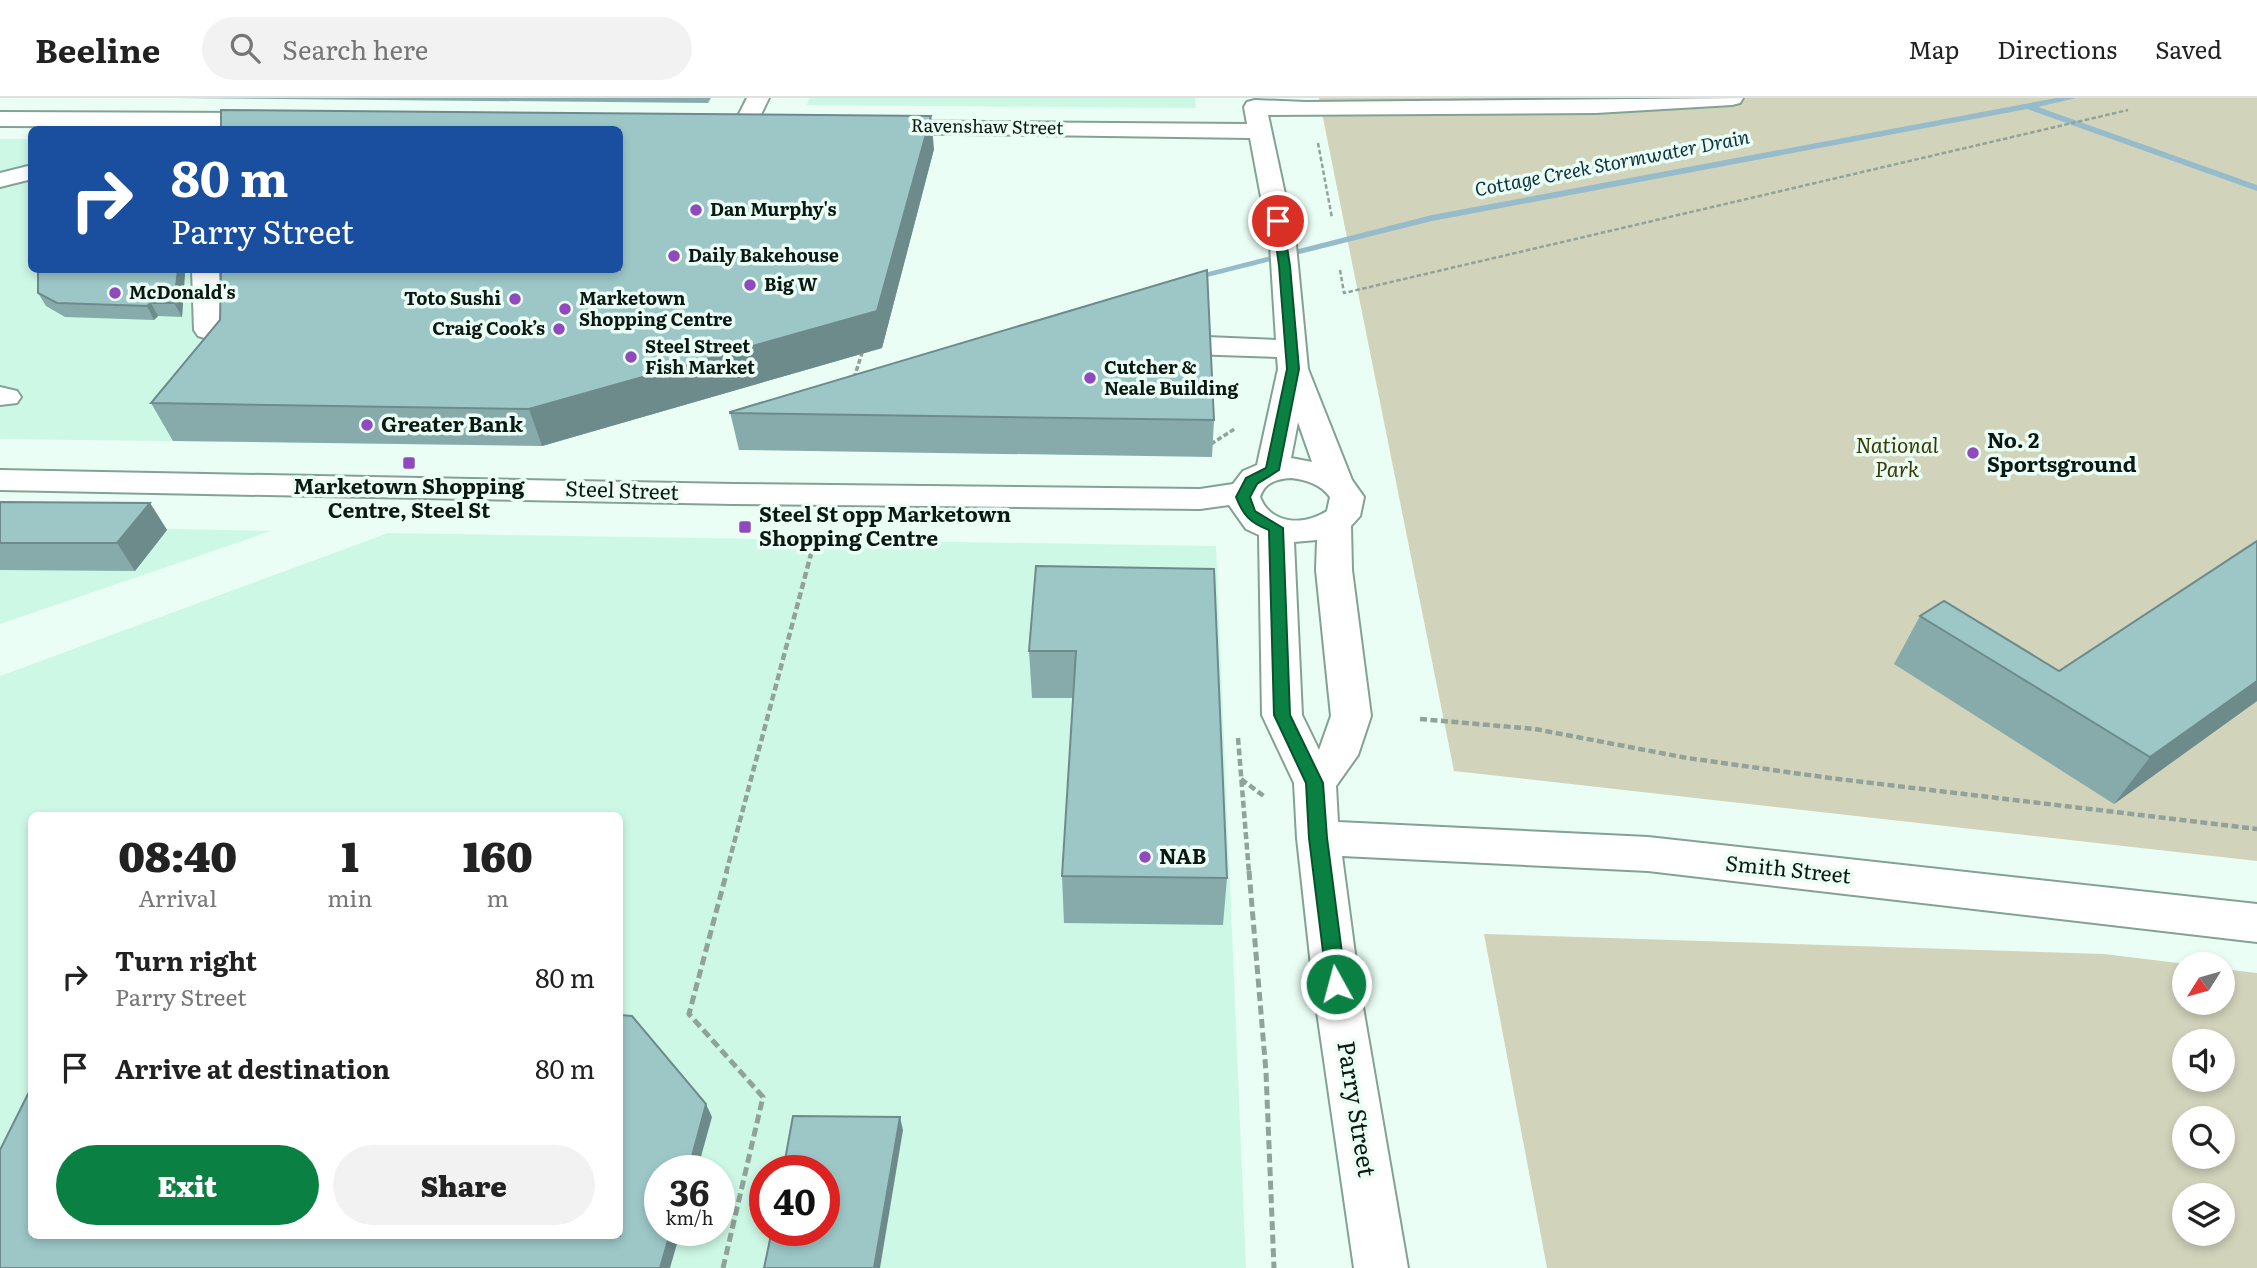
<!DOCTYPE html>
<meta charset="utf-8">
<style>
body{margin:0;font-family:Literata,serif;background:#f2f2f2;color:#222;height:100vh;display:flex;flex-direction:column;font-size:26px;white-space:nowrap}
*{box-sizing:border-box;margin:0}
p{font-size:23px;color:#767676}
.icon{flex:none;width:38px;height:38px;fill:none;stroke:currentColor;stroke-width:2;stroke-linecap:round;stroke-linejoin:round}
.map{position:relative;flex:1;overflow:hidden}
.sheet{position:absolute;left:28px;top:714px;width:595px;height:427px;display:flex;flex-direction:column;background:#fff;border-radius:10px;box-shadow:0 4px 10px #0003}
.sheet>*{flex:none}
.hud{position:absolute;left:28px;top:28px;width:595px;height:147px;border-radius:10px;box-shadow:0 4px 10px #0003;background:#1a4fa0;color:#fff;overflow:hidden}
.needle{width:46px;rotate:233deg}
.controls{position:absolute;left:2172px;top:854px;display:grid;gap:14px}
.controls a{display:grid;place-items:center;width:63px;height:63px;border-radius:50%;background:#fff;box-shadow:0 4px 10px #0003;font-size:35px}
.speed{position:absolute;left:644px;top:1057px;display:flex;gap:14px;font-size:35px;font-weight:700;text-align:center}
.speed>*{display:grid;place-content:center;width:91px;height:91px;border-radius:50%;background:#fff;box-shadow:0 4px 10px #0003;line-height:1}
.speed small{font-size:18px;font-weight:400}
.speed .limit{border:10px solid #d22;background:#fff;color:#111}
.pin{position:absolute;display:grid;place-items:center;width:60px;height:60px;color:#fff;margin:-30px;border:4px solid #fff;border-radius:50%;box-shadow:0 2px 7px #0007}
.me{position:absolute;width:77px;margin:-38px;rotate:353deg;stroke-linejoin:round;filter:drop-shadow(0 0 5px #0008)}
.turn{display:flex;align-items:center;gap:24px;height:147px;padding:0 28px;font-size:32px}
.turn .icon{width:91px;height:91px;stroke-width:2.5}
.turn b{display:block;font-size:49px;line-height:60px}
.eta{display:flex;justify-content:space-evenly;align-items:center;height:119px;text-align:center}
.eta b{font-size:42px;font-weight:800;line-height:49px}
.button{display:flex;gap:14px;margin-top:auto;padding:14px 28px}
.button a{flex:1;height:80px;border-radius:42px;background:#0b8043;color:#fff;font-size:28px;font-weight:800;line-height:80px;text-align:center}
.button a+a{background:#f2f2f2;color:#222}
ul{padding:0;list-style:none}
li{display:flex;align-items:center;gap:21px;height:91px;padding:0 28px}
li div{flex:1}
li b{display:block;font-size:26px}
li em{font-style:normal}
header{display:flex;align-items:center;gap:42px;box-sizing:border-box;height:98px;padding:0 35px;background:#fff;border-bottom:2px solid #e0e0e0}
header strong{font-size:33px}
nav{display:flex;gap:38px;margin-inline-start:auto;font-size:24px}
.search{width:490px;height:63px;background:#f2f2f2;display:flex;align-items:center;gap:18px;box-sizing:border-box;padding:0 24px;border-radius:38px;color:#767676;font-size:26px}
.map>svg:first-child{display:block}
.built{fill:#cdf8e6;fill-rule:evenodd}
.green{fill:#d2d3bb;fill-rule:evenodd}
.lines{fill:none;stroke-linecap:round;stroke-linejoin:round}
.stream{fill:#96bbca;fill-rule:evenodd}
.minor-casing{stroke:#82a295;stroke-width:4}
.path-far3{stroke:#91a29a;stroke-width:2.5;stroke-dasharray:4.5 2.5;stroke-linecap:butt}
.path-far2{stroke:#91a29a;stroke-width:3.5;stroke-dasharray:5 2.5;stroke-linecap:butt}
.path-far1{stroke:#91a29a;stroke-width:4.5;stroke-dasharray:7 3.5;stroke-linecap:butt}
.path{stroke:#91a29a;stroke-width:5;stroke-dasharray:9 4.5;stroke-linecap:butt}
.minor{fill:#fff;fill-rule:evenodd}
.wall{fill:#87abab}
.shaded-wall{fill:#6e8b8b}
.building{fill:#9dc7c7;stroke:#6e8b8b;stroke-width:2}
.route{fill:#0b8043;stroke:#07532c;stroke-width:2}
.poi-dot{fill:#904abd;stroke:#eafef5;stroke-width:2.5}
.labels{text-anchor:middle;stroke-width:7;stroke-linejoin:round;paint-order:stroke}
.far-street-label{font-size:18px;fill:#0c1813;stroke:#eafef5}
.far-poi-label{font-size:18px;font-weight:bold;fill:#0c1813;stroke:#eafef5;text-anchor:start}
.far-water-label{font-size:19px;font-style:italic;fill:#0d303c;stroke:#eafef5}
.poi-label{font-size:21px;font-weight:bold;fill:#0c1813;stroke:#eafef5;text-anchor:start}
.park-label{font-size:21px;font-style:italic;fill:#393900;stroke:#eafef5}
.street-label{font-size:21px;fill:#0c1813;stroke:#eafef5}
.near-street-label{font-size:24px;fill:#0c1813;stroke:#eafef5}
</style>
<header>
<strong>Beeline</strong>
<div class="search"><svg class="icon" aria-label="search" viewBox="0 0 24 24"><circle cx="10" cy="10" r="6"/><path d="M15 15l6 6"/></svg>Search here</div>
<nav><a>Map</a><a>Directions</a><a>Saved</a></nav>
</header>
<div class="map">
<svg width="2257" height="1170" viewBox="0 0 2257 1170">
<rect width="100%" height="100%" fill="#eafef5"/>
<path class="built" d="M809 0H1195L1196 10 807 7Z
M0 41H31L32 172H620L882 250 542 348 0 341Z
M0 427 271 433 0 526Z
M388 435 1216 448 1246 1170H0V578ZM32 718H620V1138H32ZM660 1073H719V1132H660ZM765 1073H824V1132H765Z"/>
<path class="green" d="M1319 0H2257V763L1454 673Z
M1484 836 2104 856 2186 866H2184V905H2222L2223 871 2257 875V1170H1547ZM2184 943H2222V982H2184ZM2184 1020H2222V1059H2184ZM2184 1097H2222V1136H2184Z"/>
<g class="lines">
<path class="stream" d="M2056 0H2076L2038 9 2257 87V93L2027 11 1432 123 1187 184 1181 181 1432 117Z"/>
<defs>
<path id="minor" d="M747 0H769L754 31H738L734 26Z
M1743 0 1740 5 1732 7 1596 15 1268 17 1296 147 1308 271 1352 382 1364 399 1360 418 1351 428 1352 472 1371 618 1358 657 1336 688 1338 724 1648 739 2257 806V844L1648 773 1342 758 1359 886 1408 1170H1354L1313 886 1297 740 1294 685 1262 617 1259 437 1246 431 1229 407 1200 411 733 406 0 392V372L733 386 1200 391 1233 386 1243 373 1257 367 1278 271 1277 259 1159 255 1149 252 1144 246 1149 240 1159 237 1276 242 1270 147 1250 40 880 35 872 33 868 28 872 23 1247 26 1244 9 1247 4 1255 2 1306 4ZM1298 324 1312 364 1291 360ZM1291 380C1307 382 1320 386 1330 399L1327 413C1304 428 1271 427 1260 399 1265 384 1277 381 1291 380ZM1317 442 1316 472 1331 618 1319 652 1302 617 1294 444Z
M0 14 274 15 282 17 285 22 282 27 274 29 0 28Z
M32 67V81L0 89V75Z
M192 172H219L222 232 218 238 208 241 198 238 194 232Z
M0 289 17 293 21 299 17 305 0 307Z"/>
</defs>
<use href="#minor" class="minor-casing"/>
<path class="path-far3" d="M1318 45 1332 120
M1340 172 1344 195 2128 12"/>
<path class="path-far2" d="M854 280 863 252
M1211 346 1236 330
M810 457 816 436"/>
<path class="path-far1" d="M1420 621 1535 631 1687 660 1830 680 2257 731
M1238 640 1249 775
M1241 681 1265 699
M726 775 811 456"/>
<path class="path" d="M1249 773 1266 974 1274 1170
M723 1170 763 999 689 916 727 773"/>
<use href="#minor" class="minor"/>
</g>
<path class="wall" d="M177 0H711L708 5Z
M934 51 882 250 542 348 173 343 151 305Z
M38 172H195L185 174 182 219 158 218 154 222 65 219 46 208 38 195Z
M730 314 1214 322 1212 359 739 352Z
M0 404 150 405 167 432 135 473 0 472Z
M1214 471 1227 780 1223 827 1064 825 1062 778 1073 600H1032L1029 553Z
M1920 518 2059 573 2257 603 2114 706 1894 566Z"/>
<path class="shaded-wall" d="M931 18 934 51 882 250 542 348 529 311Z
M178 172H195L185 174 182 219 174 205Z
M151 205 158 218 154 222 147 208Z
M150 405 167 432 135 473 117 445Z
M2257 583V603L2114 706 2150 659Z
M706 1006 712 1019 697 1073H688Z
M900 1019 903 1032 880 1170H874Z
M671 1132H681L670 1170H660Z"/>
<path class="building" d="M221 12 931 18 877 213 529 311 151 305 220 222 221 172H620V32H221Z
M38 172H178L174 205H151L147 208 57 205 38 195Z
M1207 172 1214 322 730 315V314Z
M0 404 150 405 117 445H0Z
M2257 443V583L2150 659 1920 518 1944 503 2059 573Z
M1036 468 1214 471 1227 780 1062 778 1076 553H1029Z
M620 917 632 918 706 1006 688 1073H660V1132H671L660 1170H0V1052L32 988V1138H620Z
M793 1018 900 1019 874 1170H764L772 1132H824V1073H783Z"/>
<path class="route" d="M1278 119 1283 123 1290 168 1299 271 1279 372 1257 386 1250 399 1255 413 1283 430 1290 617 1323 685 1327 740 1346 886 1343 892 1336 894 1329 892 1327 886 1309 740 1306 685 1274 617 1269 432C1250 425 1243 417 1236 399L1246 380 1266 370 1287 271 1279 168 1273 123Z"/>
<g class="poi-dot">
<circle cx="696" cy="112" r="7"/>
<circle cx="674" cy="158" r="7"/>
<circle cx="750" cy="187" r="7"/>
<circle cx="115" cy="195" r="7"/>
<circle cx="515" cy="201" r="7"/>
<circle cx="565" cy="211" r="7"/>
<circle cx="559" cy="231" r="7"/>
<circle cx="631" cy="259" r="7"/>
<circle cx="1090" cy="280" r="7"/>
<circle cx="367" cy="327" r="7"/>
<circle cx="1973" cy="355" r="7"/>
<rect x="402" y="358" width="14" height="14" rx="3.5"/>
<rect x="738" y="422" width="14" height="14" rx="3.5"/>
<circle cx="1145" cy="759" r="7"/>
</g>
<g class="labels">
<g class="far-street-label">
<text transform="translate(987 29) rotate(1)" y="6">Ravenshaw Street</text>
</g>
<g class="far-poi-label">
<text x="710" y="118">Dan Murphy's</text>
<text x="688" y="164">Daily Bakehouse</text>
<text x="764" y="193">Big W</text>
<text x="129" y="201">McDonald's</text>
<text x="501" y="207" text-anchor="end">Toto Sushi</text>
<text x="579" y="207">Marketown<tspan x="579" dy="21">Shopping Centre</tspan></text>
<text x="545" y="237" text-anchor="end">Craig Cook’s</text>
<text x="645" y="255">Steel Street<tspan x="645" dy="21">Fish Market</tspan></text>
<text x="1104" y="276">Cutcher &amp;<tspan x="1104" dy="21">Neale Building</tspan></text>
</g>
<g class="far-water-label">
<text transform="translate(1612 65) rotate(-11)" y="7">Cottage Creek Stormwater Drain</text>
</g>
<g class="poi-label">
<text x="381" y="334">Greater Bank</text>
<text x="1987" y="350">No. 2<tspan x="1987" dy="24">Sportsground</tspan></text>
<text x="409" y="396" text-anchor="middle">Marketown Shopping<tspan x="409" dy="24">Centre, Steel St</tspan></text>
<text x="759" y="424">Steel St opp Marketown<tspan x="759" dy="24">Shopping Centre</tspan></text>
<text x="1159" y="766">NAB</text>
</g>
<g class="park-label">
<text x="1897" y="355">National<tspan x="1897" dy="24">Park</tspan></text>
</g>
<g class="street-label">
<text transform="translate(622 393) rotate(2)" y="7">Steel Street</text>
<text transform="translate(1788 772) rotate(6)" y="7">Smith Street</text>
</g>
<g class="near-street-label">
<text transform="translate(1356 1011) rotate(81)" y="8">Parry Street</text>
</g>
</g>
</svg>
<div class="controls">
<a><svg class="needle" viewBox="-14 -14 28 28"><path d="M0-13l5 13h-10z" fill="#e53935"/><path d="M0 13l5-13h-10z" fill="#767676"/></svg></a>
<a><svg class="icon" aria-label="sound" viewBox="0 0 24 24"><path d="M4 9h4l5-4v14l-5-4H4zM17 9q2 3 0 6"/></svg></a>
<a><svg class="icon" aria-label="search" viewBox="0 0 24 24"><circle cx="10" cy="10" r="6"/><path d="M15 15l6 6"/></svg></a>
<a><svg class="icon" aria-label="layers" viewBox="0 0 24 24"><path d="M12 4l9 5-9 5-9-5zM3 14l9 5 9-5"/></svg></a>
</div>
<div class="speed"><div>36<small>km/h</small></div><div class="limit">40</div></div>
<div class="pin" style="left:1278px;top:123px;background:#d93025"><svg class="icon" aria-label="arrive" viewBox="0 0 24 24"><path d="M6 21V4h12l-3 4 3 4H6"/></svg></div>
<svg class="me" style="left:1336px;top:886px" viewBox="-20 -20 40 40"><circle r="17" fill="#0b8043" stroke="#fff" stroke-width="3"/><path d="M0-11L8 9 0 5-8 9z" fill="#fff"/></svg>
<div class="hud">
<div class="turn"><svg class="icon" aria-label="right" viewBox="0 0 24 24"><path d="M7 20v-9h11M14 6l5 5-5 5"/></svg><div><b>80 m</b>Parry Street</div></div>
</div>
<section class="sheet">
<div class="eta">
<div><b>08:40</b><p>Arrival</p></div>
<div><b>1</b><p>min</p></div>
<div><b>160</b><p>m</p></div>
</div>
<ul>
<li><svg class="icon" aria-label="right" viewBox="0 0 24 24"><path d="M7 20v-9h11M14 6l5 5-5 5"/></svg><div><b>Turn right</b><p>Parry Street</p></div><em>80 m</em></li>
<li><svg class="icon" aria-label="arrive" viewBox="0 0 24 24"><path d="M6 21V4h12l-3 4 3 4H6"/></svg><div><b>Arrive at destination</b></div><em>80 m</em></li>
</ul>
<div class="button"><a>Exit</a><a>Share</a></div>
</section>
</div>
